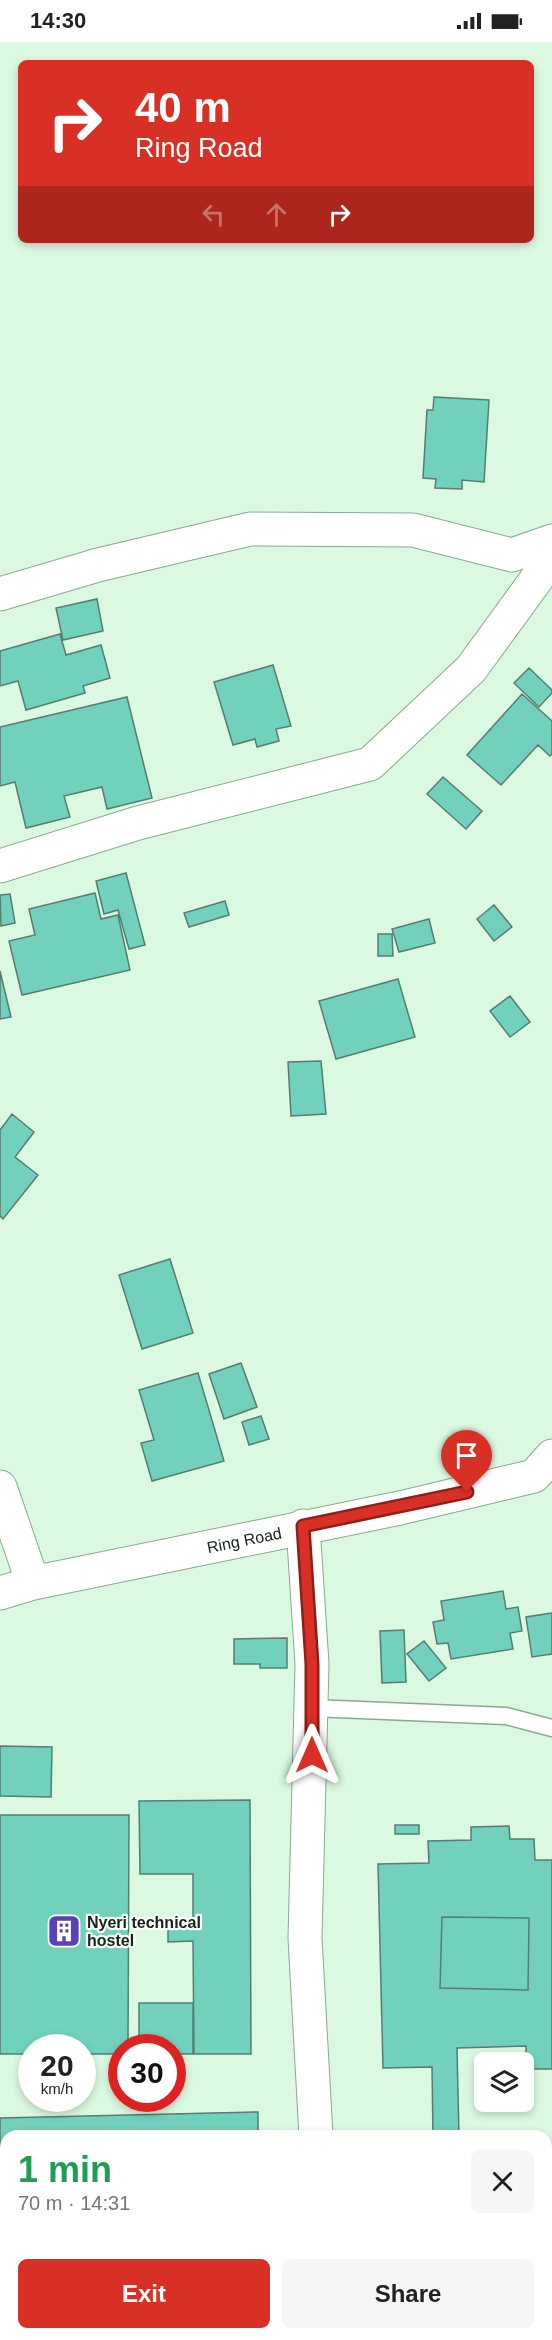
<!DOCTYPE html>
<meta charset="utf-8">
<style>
body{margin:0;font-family:Arial,sans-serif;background:#f6f6f6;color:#222;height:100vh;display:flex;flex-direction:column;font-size:22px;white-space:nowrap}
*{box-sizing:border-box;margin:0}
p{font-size:20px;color:#767676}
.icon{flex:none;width:33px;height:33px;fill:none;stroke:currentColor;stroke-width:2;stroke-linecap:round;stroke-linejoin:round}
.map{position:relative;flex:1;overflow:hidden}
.sheet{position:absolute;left:0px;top:2088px;width:552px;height:210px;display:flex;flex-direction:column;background:#fff;border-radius:18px 18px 0 0;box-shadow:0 3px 9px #0003}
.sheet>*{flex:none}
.banner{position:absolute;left:18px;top:18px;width:516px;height:183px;border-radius:9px;box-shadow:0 3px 9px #0003;background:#d93025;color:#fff;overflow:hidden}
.tools{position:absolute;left:474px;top:2010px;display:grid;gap:12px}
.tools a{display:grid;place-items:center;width:60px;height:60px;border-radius:9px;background:#fff;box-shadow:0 3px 9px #0003;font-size:30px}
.speed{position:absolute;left:18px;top:1992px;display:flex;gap:12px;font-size:30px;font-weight:700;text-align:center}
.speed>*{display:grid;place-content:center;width:78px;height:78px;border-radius:50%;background:#fff;box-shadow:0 3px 9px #0003;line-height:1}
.speed small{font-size:15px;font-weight:400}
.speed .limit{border:9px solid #d22;background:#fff;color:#111}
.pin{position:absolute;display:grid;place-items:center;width:51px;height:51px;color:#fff;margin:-62px -26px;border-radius:50% 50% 50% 0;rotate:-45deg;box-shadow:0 0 6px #0007}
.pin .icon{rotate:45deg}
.me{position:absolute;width:66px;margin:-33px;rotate:0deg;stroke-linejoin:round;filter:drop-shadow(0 0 4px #0008)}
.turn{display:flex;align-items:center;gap:21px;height:126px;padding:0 18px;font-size:27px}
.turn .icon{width:78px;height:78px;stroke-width:2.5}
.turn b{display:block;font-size:42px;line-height:51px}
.lanes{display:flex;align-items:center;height:57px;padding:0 18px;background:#0003;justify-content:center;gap:30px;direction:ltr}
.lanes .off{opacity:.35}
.round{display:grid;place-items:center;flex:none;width:63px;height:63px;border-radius:9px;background:#f6f6f6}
.headline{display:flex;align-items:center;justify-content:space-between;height:102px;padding:0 18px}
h1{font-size:36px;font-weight:800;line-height:45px;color:#1e9e55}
.button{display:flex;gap:12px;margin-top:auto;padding:12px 18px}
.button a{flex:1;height:69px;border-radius:9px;background:#d93025;color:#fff;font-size:24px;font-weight:800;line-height:69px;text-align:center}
.button a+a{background:#f6f6f6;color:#222}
.status{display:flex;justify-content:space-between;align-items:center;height:42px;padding:0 30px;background:#fff;direction:ltr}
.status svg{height:16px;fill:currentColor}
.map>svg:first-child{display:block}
.building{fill:#71d1bc;stroke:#567d73;stroke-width:1.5;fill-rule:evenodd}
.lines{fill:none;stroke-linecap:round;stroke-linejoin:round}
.lane-casing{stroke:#8ca891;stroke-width:19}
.street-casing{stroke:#8ca891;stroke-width:35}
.lane{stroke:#fff;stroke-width:16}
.street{stroke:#fff;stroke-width:33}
.route-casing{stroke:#8d1f18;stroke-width:15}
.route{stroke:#d93025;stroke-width:10}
.labels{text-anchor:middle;stroke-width:4.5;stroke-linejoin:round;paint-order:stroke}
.street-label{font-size:16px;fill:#172219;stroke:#f9fffa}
.poi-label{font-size:16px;font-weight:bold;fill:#172219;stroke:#f9fffa;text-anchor:start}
</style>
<div class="status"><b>14:30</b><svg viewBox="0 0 49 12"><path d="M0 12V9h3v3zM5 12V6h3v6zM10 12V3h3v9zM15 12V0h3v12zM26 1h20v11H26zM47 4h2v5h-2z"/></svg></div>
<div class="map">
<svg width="552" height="2298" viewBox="0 0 552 2298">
<rect width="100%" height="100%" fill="#dbf9e0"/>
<path class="building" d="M434 355 489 358 484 440 462 438V447L435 446 436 437 423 436 427 368H433Z
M97 557 103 589 63 598 56 566Z
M60 592 66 613 101 603 110 636 83 644 85 651 26 668 18 639 0 644V609Z
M273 623 291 684 276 687 279 699 257 705 255 697 233 703 214 640Z
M529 626 552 648V651L539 665 514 641Z
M522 652 552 679V712L550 714 538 703 501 743 467 713Z
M127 655 152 756 107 767 102 745 64 754 70 775 26 786 15 740 0 744V685Z
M443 735 482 769 466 787 427 752Z
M126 831 145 903 129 907 118 868 104 872 96 839Z
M95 851 101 877 118 873 130 928 22 953 9 899 35 893 29 867Z
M10 852 15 881 1 884 0 853Z
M225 859 229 873 189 885 184 871Z
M494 863 512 885 494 899 477 877Z
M429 877 435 901 399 910 392 887Z
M378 892H392L393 914H378Z
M0 929 11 975 0 977Z
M398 937 415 995 336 1017 319 959Z
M510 954 530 980 510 995 490 969Z
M321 1019 326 1072 291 1074 288 1020Z
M12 1072 34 1090 15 1115 38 1133 3 1177 0 1174V1088Z
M170 1217 193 1291 142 1307 119 1233Z
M241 1321 257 1365 224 1377 209 1332Z
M198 1331 224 1419 152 1439 141 1401 154 1398 139 1348Z
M261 1374 269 1397 249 1403 242 1380Z
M503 1549 506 1567 518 1565 522 1589 510 1591 513 1607 451 1617 448 1601 437 1602 433 1580 444 1578 441 1559Z
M552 1571V1612L532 1615 526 1575Z
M404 1588 406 1640 382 1641 380 1589Z
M287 1596V1626H260V1622H234V1597Z
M424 1599 446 1626 429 1639 407 1612Z
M0 1704 52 1705 51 1755 0 1754Z
M250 1758 251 2012H194L193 1899 168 1900V1878H193V1832H140L139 1759Z
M0 1773H129L128 2006H122V2012H82V2006H32V2012H0Z
M395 1783H419V1792H395Z
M509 1784 510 1797H534L535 1818H552V2027H526V2004L457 2006 459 2094H433L432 2025 383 2026 378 1822 429 1821 428 1799 471 1798V1785ZM442 1875 529 1876 528 1948 440 1946Z
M442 1875 529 1876 528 1948 440 1946Z
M139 1961H193V2012H172V2006H139Z
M477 2039H484V2060H503L504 2064 477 2065Z
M258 2070V2094H6V2260H0V2076Z
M546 2127H550V2286H546Z"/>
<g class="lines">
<defs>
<path id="lane" d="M312 1666 506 1674 552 1686"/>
<g id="street">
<path d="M0 552 98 523 250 487 413 488 512 513 552 499"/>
<path d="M0 824 138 781 370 722 471 627 538 535 546 502"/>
<path d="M0 1445 33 1541"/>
<path d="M303 1484 312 1622 305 1896 316 2094"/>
<path id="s1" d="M0 1551 33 1541 400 1466 534 1434 552 1414"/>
<path d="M327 2292V2298"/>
</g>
</defs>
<use href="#lane" class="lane-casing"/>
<use href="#street" class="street-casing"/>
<use href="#lane" class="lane"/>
<use href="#street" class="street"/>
</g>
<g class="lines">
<defs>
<path id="route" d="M312 1713V1622L303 1484 467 1450"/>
</defs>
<use href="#route" class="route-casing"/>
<use href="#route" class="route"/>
</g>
<defs>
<symbol id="building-square" viewBox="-11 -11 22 22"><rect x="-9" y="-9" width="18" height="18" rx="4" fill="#5d40b9" stroke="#f9fffa"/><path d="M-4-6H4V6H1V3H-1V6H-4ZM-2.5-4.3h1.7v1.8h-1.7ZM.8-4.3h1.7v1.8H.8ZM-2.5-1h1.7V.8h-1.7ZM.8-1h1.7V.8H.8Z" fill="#fff"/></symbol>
</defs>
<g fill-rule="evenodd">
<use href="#building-square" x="45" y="1870" width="38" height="38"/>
</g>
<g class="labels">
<g class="street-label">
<text dy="6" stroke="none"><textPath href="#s1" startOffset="250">Ring Road</textPath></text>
</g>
<g class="poi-label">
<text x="87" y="1886">Nyeri technical<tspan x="87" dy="18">hostel</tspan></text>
</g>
</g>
</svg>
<div class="tools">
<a><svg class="icon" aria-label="layers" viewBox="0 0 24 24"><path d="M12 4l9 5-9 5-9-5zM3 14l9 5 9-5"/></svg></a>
</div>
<div class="speed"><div>20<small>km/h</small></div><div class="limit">30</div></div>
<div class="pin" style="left:467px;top:1450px;background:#d93025"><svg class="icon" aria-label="arrive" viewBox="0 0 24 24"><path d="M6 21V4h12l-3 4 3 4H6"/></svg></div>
<svg class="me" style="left:312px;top:1713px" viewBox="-20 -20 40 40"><path d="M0-17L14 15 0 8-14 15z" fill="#d93025" stroke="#fff" stroke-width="4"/></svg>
<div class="banner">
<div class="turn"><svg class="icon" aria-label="right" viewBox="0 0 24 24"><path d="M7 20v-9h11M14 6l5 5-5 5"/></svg><div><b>40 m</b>Ring Road</div></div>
<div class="lanes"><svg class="icon off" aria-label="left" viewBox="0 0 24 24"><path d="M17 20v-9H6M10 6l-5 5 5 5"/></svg><svg class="icon off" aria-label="ahead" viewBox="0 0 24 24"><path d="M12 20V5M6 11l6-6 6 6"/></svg><svg class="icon" aria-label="right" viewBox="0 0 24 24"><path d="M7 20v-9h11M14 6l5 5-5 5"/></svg></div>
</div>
<section class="sheet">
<div class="headline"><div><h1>1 min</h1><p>70 m · 14:31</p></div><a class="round"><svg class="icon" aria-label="close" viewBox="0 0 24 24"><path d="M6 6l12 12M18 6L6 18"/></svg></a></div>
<div class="button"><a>Exit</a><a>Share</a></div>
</section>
</div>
